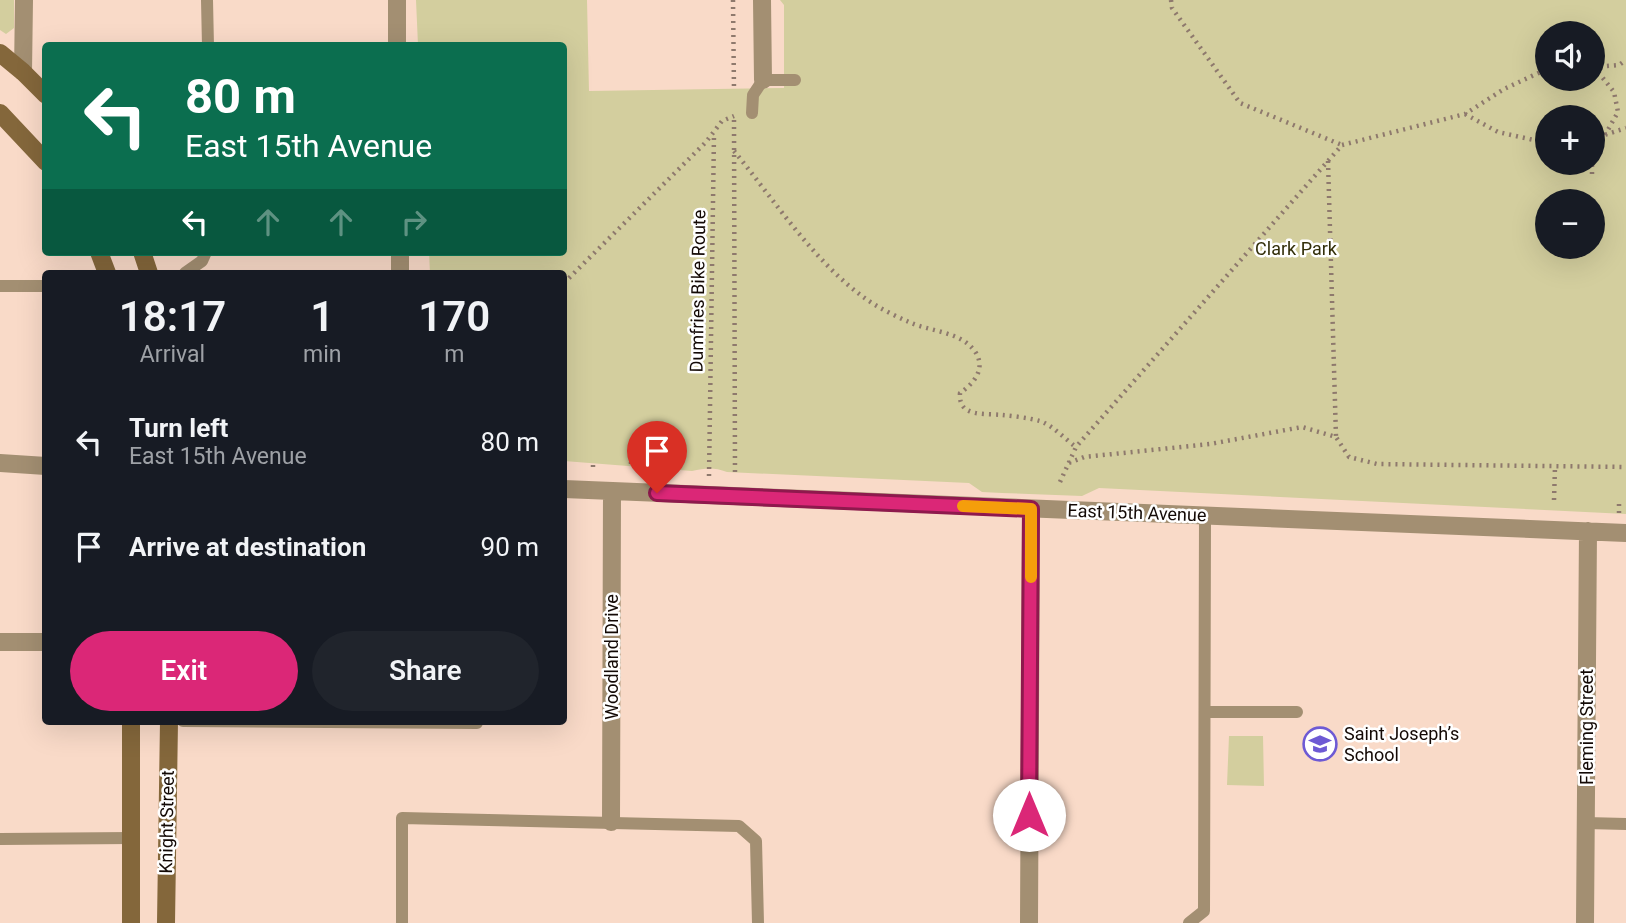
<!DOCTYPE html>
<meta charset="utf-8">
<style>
body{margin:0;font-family:Roboto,sans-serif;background:#20242c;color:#f1f3f6;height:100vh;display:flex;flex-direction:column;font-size:26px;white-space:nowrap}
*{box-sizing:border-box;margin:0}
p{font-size:23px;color:#9ea1a6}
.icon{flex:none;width:38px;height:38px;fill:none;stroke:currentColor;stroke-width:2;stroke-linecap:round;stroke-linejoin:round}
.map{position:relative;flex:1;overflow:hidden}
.panel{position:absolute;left:42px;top:270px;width:525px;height:455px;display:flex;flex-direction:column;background:#171b24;border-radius:7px;box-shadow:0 7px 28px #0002}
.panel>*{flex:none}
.top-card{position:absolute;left:42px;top:42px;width:525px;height:214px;border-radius:7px;box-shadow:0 7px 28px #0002;background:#0b6e4f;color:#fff;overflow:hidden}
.controls{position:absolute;left:1535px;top:21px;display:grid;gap:14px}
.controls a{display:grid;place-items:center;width:70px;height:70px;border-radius:50%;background:#171b24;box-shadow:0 7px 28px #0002;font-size:35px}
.pin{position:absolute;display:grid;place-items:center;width:60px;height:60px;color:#fff;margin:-72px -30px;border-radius:50% 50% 50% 0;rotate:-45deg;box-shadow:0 0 7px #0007}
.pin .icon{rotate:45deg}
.me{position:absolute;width:77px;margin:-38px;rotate:0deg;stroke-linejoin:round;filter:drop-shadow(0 0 5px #0008)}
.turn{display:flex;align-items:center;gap:24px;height:147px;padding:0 28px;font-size:32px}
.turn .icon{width:91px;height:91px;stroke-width:2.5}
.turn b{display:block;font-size:49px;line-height:60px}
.lanes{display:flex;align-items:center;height:66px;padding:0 28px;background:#0003;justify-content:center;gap:35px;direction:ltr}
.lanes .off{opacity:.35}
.eta{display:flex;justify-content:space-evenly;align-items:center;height:119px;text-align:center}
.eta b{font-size:42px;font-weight:600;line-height:49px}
.cta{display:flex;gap:14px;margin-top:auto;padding:14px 28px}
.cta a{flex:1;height:80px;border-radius:42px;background:#db2777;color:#fff;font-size:28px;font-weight:600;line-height:80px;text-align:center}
.cta a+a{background:#20242c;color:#f1f3f6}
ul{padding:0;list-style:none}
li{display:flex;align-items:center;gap:21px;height:105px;padding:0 28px}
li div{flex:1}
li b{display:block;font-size:26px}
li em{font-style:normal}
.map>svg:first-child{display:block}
.green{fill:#d3ce9e;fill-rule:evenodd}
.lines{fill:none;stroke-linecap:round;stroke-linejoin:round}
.path{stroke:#8e796d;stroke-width:4.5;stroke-dasharray:2 5;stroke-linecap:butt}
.service{stroke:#a38f72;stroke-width:12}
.minor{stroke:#a38f72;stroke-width:18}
.secondary{stroke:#84673b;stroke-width:18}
.route-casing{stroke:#8e194d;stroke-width:18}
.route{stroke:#db2777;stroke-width:12}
.slow{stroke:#f59e0b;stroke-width:12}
.labels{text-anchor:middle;stroke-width:5;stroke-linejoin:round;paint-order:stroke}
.park-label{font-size:18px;fill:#332f0a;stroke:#fff}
.street-label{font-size:18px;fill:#130905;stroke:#fff}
.poi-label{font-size:18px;fill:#130905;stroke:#fff;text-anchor:start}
</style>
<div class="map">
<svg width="1626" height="923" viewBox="0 0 1626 923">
<rect width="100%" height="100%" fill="#f9dac8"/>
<path class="green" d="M0 0H14V28L6 34 0 30Z
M416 0H587L589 91 784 88V5L780 0H1626V514L1099 488 1082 496 1002 493 982 492 969 483 727 472C714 467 705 468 692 471L564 461V273H430L429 252H564V46L418 45ZM1547 33H1592V79H1547ZM1547 117H1592V163H1547ZM1547 201H1592V247H1547Z
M1229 736H1263L1264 786 1227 785Z"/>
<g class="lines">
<path class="path" d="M733 0 734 90
M1171 0 1172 8 1240 103 1342 145
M1593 67 1619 65 1626 60
M1594 67 1614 92 1618 112 1605 135
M1465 114 1498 132 1547 143
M734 120 735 475
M1592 139 1626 128
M1592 149 1593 139
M734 151C775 201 814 262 866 299 879 308 895 316 909 322 930 332 962 331 976 353 986 370 973 384 960 393 958 418 985 413 1002 415 1014 416 1029 418 1040 421 1052 425 1065 439 1076 447
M1328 161 1336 437
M1592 174V163
M564 283 706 142 722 121 734 116
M631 462V469
M1069 463 1084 457 1210 444 1302 427 1336 437 1349 457 1377 464 1626 467
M593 467V460
M709 476 714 134
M1060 482 1076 447 1342 145 1465 114 1504 89 1547 69
M1554 500 1555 467
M1619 513V502"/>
<path class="service" d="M207 0 208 46
M752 113 753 95 763 80H795
M185 273 202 261 206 252
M0 286H46
M1205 712H1297
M183 721 477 723
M1586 823 1626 824
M0 839 132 838
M402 923V818L739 826 756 841 758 923
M1189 923 1204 911 1205 516"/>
<path class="minor" d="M397 0V46
M762 0 763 80
M23 72 24 0
M400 252V273
M0 463 46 466
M564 489 1626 533
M0 642H46
M611 822 612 491
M1029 923 1031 509
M1585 923 1588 531"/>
<path class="secondary" d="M0 53 23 72 46 95
M0 113 46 162
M99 252 107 273
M142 252 149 273
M131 923V721
M166 923 169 721"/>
</g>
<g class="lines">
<defs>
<path id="route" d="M657 493 1031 509 1029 815"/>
</defs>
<use href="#route" class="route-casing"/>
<use href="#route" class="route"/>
<path class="slow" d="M963 506 1031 509V577"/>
</g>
<defs>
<symbol id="school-ring" viewBox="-11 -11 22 22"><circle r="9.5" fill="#fff" stroke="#6e5ad4" stroke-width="1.5"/><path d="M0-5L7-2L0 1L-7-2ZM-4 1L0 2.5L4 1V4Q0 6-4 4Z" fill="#6e5ad4"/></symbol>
</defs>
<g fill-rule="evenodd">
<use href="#school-ring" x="1301" y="725" width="38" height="38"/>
</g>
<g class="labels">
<g class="park-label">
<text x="1296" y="255">Clark Park</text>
</g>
<g class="street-label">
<text transform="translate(698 291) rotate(-89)" y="6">Dumfries Bike Route</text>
<text transform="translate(1137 513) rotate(2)" y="6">East 15th Avenue</text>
<text transform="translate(612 657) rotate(-90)" y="6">Woodland Drive</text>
<text transform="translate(1587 727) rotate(-90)" y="6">Fleming Street</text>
<text transform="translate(167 822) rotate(-89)" y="6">Knight Street</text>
</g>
<g class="poi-label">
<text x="1344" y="740">Saint Joseph’s<tspan x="1344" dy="21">School</tspan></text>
</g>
</g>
</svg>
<div class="controls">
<a><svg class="icon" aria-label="sound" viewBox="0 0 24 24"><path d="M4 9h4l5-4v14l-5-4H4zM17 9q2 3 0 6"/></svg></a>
<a>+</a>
<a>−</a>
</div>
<div class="pin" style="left:657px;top:493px;background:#d93025"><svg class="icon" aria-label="arrive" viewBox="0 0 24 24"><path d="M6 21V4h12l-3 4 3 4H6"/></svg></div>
<svg class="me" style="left:1029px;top:815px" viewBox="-20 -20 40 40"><circle r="19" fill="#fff"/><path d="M0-13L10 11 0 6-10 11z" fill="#db2777"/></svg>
<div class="top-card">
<div class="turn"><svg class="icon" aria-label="left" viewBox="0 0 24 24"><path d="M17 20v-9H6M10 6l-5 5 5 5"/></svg><div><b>80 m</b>East 15th Avenue</div></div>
<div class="lanes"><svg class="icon" aria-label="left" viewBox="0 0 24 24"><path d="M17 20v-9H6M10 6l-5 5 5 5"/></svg><svg class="icon off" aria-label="ahead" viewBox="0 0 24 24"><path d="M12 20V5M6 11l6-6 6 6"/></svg><svg class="icon off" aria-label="ahead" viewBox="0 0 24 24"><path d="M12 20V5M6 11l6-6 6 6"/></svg><svg class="icon off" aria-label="right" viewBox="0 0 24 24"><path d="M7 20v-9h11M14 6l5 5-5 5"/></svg></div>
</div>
<section class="panel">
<div class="eta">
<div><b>18:17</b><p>Arrival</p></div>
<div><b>1</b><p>min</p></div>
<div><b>170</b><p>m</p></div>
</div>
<ul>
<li><svg class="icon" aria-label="left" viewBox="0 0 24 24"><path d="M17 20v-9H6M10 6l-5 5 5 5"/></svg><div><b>Turn left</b><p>East 15th Avenue</p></div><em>80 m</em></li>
<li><svg class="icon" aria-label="arrive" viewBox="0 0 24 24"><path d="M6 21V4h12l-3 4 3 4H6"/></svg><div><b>Arrive at destination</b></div><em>90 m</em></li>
</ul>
<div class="cta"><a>Exit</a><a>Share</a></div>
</section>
</div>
